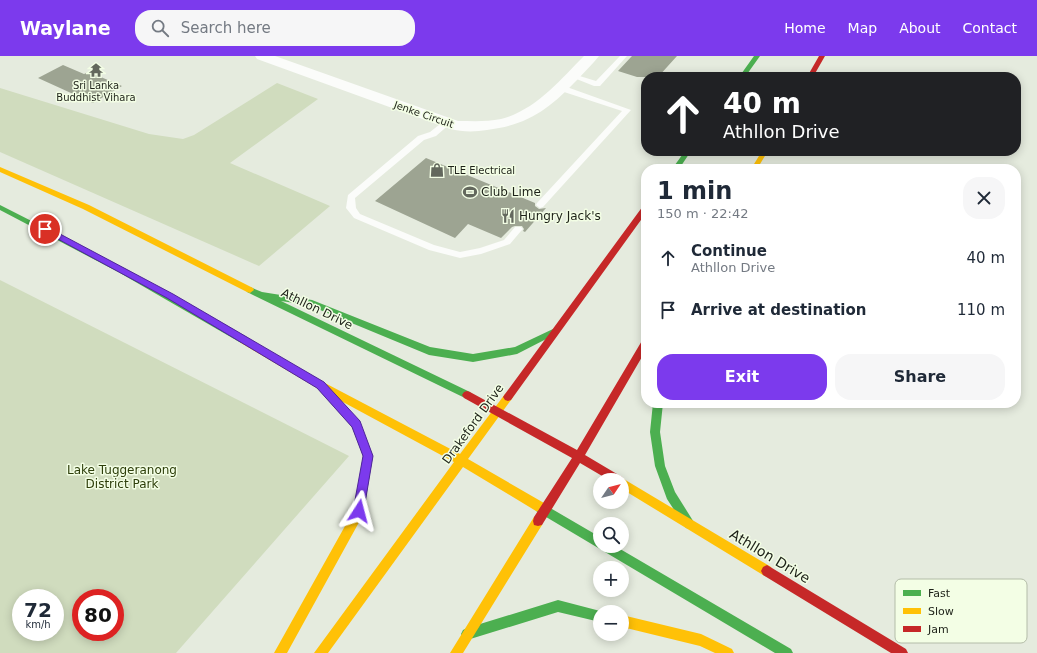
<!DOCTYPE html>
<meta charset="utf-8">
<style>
body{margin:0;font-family:"DejaVu Sans",sans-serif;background:#f6f6f7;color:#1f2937;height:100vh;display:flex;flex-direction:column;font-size:15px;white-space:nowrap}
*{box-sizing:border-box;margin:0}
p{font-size:13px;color:#747a83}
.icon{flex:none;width:22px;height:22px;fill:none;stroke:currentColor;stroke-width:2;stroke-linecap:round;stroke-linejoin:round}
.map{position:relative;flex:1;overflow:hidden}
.drawer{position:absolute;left:641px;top:108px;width:380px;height:244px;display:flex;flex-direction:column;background:#fff;border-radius:16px;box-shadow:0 2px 10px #0003}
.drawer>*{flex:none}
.guide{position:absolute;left:641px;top:16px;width:380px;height:84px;border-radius:16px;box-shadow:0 2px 10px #0003;background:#202124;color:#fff;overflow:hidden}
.needle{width:26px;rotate:55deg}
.buttons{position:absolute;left:593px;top:417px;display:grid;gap:8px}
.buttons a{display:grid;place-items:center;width:36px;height:36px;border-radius:50%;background:#fff;box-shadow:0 2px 10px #0003;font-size:20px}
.speed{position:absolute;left:12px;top:533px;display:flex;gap:8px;font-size:20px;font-weight:700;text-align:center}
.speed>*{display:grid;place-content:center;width:52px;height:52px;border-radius:50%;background:#fff;box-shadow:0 2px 10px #0003;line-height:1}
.speed small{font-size:10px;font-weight:400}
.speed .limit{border:6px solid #d22;background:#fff;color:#111}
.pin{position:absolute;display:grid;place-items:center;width:34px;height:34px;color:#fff;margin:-17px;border:2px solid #fff;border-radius:50%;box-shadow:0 1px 4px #0007}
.me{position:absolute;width:44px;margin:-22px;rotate:9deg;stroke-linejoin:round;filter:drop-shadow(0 0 3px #0008)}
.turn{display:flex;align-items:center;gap:14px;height:84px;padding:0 16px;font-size:18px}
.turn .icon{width:52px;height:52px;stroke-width:2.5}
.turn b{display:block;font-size:28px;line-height:34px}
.round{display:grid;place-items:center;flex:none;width:42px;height:42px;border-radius:16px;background:#f6f6f7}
.overview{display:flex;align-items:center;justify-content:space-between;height:68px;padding:0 16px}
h1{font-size:24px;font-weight:700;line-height:30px}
.primary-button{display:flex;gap:8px;margin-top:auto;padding:8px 16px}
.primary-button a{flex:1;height:46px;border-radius:16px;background:#7c3aed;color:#fff;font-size:16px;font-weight:700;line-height:46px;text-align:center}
.primary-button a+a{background:#f6f6f7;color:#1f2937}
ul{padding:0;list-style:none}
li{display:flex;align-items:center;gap:12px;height:52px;padding:0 16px}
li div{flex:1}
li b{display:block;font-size:15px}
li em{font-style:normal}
header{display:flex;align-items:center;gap:24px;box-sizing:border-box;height:56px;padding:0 20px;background:#7c3aed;color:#fff}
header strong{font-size:19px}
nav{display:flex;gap:22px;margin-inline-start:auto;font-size:14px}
.search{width:280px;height:36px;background:#f6f6f7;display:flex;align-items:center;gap:10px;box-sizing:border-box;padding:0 14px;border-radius:16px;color:#747a83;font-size:15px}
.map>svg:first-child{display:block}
.green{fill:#d0dcbe;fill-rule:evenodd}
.building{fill:#9da492}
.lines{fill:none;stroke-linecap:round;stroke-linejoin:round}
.lane{fill:#fbfcfa;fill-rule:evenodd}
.street{fill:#fbfcfa;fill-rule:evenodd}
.fast{fill:#4caf50;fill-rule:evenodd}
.slow{fill:#ffc107;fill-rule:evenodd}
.jam{fill:#c62828;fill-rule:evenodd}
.route{fill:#7c3aed;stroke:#51269a}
.labels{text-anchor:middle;stroke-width:3;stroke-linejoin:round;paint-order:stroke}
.far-poi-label{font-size:10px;fill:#1d2118;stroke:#f3fee5}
.far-street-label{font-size:10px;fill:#1d2118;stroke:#f3fee5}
.poi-label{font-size:12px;fill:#1d2118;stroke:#f3fee5;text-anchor:start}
.street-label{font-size:12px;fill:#1d2118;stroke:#f3fee5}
.park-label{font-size:12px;fill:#2d3e0a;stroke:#f3fee5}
.near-street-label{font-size:14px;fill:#1d2118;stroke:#f3fee5}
.key{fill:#f3fee5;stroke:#b3bca8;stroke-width:1}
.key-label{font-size:11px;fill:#1d2118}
</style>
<header>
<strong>Waylane</strong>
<div class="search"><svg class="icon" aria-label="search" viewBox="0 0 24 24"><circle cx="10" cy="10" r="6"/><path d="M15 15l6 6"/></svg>Search here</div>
<nav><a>Home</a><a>Map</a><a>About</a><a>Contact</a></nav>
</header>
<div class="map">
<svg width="1037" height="597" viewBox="0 0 1037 597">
<rect width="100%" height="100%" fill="#e5ebde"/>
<path class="green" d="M277 27 318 43 230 107 330 150 259 210 0 96V32L149 78 183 83 194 79Z
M0 224 349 400 176 597H0ZM21 542H55V576H21ZM81 542H115V576H81Z"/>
<path class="building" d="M632 0H677L658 21H637L618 15Z
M63 9 84 18 89 16 122 30 93 47 38 22Z
M426 102 535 147V150L539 153 546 152 525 176 523 175 524 173 522 170H515L512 171 501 182 468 168 455 182 375 145Z"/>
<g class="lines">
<path class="lane" d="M620 0H627L600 30H594L569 20 573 18 596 25Z
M558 30H564L631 54 543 151 540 152 536 149 537 147 622 55 558 34Z
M444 65H450L451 67 436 80 424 84 355 142 356 152 360 158 434 189 460 196 480 192 504 184 515 171H521L523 173 521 175 510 188 481 198 460 202 429 194 354 162 346 152 348 139 418 80 430 76Z"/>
<path class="street" d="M255 0H275L458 65C472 65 487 66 501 63 536 54 560 24 584 0H599C593 8 585 15 578 23 550 52 529 69 487 74 475 76 462 76 450 73L257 3Z"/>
<path class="fast" d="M754 0H760L745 21H739Z
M685 95H691L679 113H672Z
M0 149 126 213 247 281 248 284 247 287H241L120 217 0 154Z
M250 231 262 236 312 244 430 291 473 298 515 291 553 273 556 274 557 276 556 278 517 298 473 306 429 299 308 249 281 245 470 336 472 339 470 342 467 343 247 236 246 234Z
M320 325 323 326 359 365 373 400 365 448 364 452 360 453 356 452 355 448 363 400 352 371 317 332 315 329 317 326Z
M653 347H663L660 376 665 410 675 436 695 468 694 472 690 473 686 472 667 443 655 410 650 376Z
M540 446 600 481V490H615L791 593 793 597H775L536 455 535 451 536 447Z
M558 544 604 556H600V566L558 556 467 584 463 582 461 578 463 574 467 572Z"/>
<path class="slow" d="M762 95H768L757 113H751Z
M0 111 89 149 253 232 254 234 250 237 247 236 83 153 0 116Z
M244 280 323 326 460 398 505 338 508 337 511 338 513 341 511 344 468 403 544 447 545 451 544 455 540 456 536 455 463 411 328 597H314L454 406 317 332 241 287 240 284 241 281Z
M622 422 771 511 773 515 771 519 767 521 763 519 622 433V424H618Z
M360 443 364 444 365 448 363 459 287 597H274L354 454 356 444Z
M538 460 542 461 543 465 542 469 463 597H450L534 461Z
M622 559 701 578 732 593 734 597H715L700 590 622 571Z"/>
<path class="jam" d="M819 0H825L813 21H807Z
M643 150H646V157L511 344 508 345 505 344 503 341 505 338Z
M646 282V294L585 399 622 421 623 424 622 427V424H609L580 407 542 469 538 470 534 469 533 465 534 461 572 402 464 342 462 339 464 336 467 335 470 336 577 394 643 283Z
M767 509 906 593 908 597H891L763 519 761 515 763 511Z"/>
</g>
<path class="route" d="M45 170 173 238 324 326 360 365 373 400 363 459 359 460 355 459 353 455 363 400 352 371 317 332 167 242 43 175V171Z"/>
<defs>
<symbol id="temple-bare" viewBox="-9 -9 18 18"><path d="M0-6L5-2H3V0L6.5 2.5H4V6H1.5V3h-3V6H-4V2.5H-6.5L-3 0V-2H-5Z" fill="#63685d" stroke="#f3fee5" stroke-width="2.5" paint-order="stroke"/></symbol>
<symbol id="shop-bare" viewBox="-9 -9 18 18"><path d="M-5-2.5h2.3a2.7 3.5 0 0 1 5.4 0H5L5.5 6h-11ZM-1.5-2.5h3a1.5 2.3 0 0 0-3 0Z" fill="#63685d" stroke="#f3fee5" stroke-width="2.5" paint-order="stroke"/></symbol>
<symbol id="stadium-bare" viewBox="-9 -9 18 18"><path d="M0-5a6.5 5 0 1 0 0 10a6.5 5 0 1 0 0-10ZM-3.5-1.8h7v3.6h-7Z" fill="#63685d" stroke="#f3fee5" stroke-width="2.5" paint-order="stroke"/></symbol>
<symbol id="restaurant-bare" viewBox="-9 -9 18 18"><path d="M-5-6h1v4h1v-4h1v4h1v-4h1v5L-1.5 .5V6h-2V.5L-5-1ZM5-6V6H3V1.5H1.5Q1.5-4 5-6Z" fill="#63685d" stroke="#f3fee5" stroke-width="2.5" paint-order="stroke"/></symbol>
</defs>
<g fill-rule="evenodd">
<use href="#temple-bare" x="86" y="4" width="20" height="20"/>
<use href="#shop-bare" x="427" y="104" width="20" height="20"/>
<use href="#stadium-bare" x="460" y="126" width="20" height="20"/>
<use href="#restaurant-bare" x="498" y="150" width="20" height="20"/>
</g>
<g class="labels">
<g class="far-poi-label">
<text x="96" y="33">Sri Lanka<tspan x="96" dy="12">Buddhist Vihara</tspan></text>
<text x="448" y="118" text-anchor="start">TLE Electrical</text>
</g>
<g class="far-street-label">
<text transform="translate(424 58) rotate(19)" y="4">Jenke Circuit</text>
</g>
<g class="poi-label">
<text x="481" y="140">Club Lime</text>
<text x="519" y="164">Hungry Jack's</text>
</g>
<g class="street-label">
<text transform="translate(317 253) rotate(26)" y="4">Athllon Drive</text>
<text transform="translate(473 368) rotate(-54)" y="4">Drakeford Drive</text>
</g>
<g class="park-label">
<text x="122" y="418">Lake Tuggeranong<tspan x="122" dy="14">District Park</tspan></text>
</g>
<g class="near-street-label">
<text transform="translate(770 500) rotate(31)" y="5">Athllon Drive</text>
</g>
</g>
<rect x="895" y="523" width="132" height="64" rx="6" class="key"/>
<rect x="903" y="534" width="18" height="6" fill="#4caf50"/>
<rect x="903" y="552" width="18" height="6" fill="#ffc107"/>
<rect x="903" y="570" width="18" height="6" fill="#c62828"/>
<g class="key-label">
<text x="928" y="541">Fast</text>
<text x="928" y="559">Slow</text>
<text x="928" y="577">Jam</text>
</g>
</svg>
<div class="buttons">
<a><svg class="needle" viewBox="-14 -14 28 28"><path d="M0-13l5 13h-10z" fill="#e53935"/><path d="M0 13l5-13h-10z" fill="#747a83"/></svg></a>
<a><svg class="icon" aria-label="search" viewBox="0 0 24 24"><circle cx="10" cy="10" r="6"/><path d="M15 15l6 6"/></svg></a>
<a>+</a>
<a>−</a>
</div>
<div class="speed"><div>72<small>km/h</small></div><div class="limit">80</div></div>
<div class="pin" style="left:45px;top:173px;background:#d93025"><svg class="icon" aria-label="arrive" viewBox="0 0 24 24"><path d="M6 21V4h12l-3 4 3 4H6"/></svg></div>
<svg class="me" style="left:359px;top:455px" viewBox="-20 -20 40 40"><path d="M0-17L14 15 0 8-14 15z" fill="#7c3aed" stroke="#fff" stroke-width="4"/></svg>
<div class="guide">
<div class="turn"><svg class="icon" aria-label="ahead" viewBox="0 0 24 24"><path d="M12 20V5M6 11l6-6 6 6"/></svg><div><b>40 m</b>Athllon Drive</div></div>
</div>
<section class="drawer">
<div class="overview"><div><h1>1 min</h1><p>150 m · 22:42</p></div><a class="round"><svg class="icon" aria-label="close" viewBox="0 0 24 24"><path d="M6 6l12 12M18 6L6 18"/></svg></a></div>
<ul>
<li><svg class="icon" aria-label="ahead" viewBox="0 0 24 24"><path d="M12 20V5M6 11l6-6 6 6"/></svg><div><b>Continue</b><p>Athllon Drive</p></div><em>40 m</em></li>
<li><svg class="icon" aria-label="arrive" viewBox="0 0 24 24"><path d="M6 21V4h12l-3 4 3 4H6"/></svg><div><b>Arrive at destination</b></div><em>110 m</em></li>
</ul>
<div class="primary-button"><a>Exit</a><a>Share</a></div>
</section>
</div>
